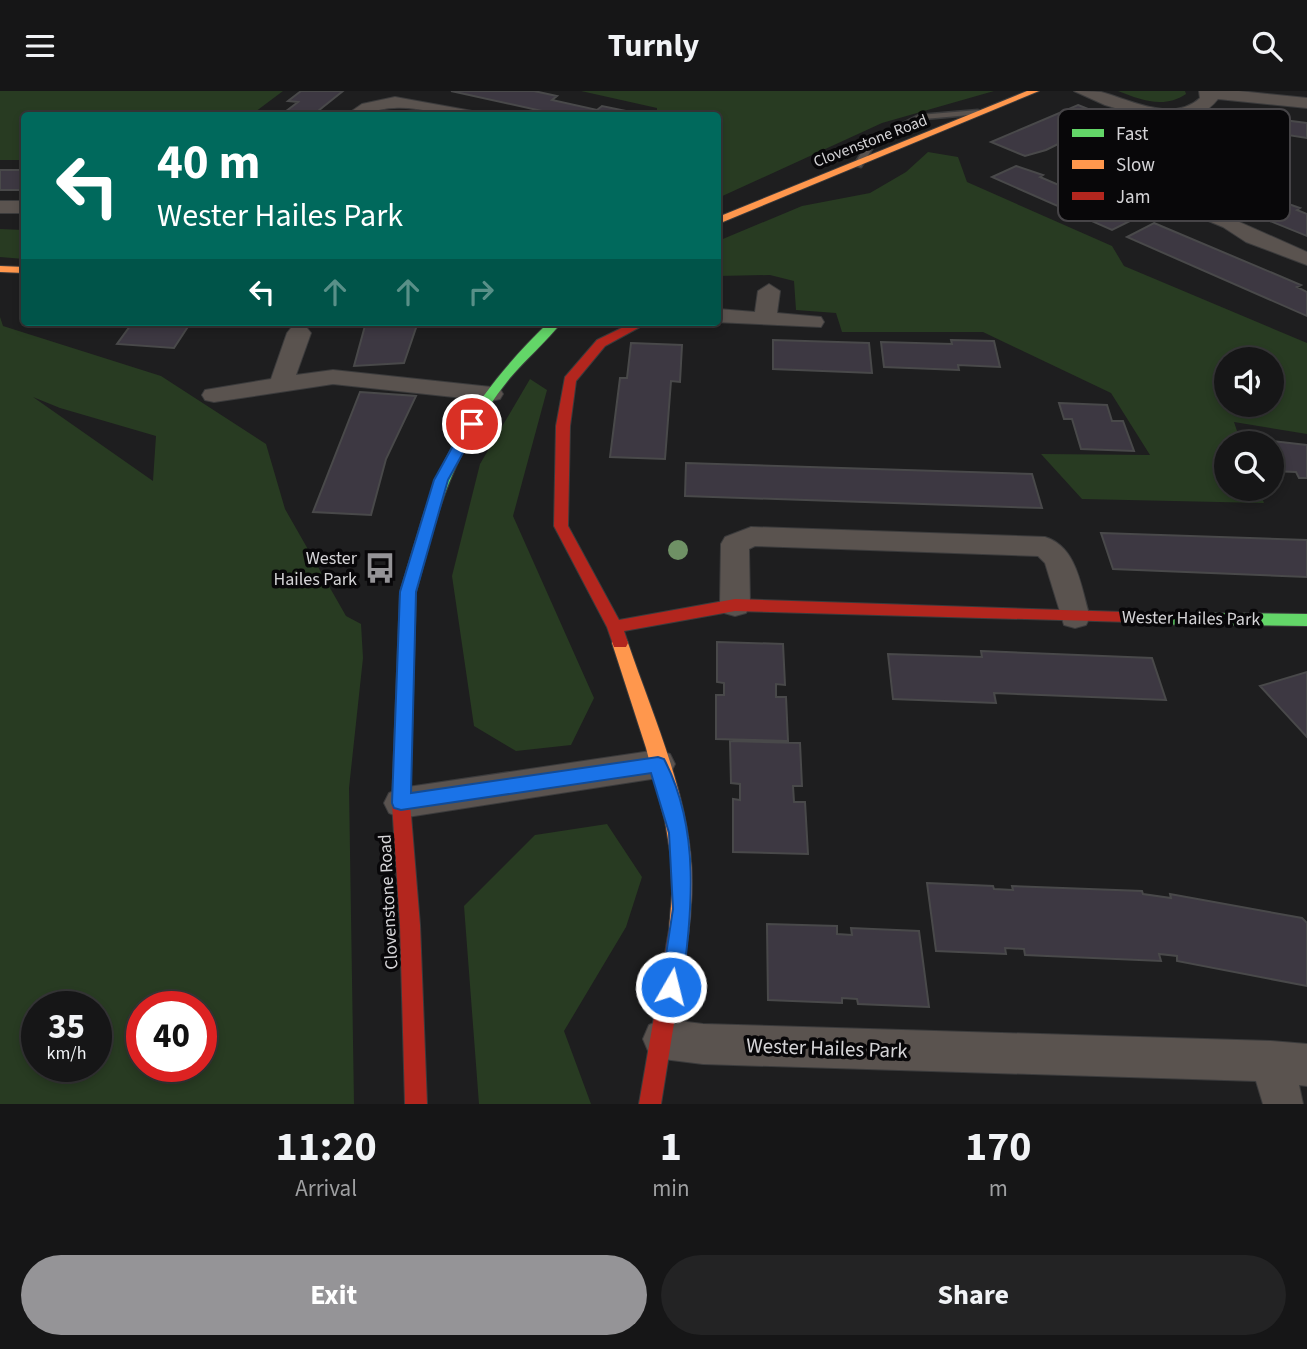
<!DOCTYPE html>
<style>
body{margin:0;font-family:"Source Sans 3",sans-serif;background:#232324;color:#f1f3f6;height:100vh;display:flex;flex-direction:column;font-size:26px;white-space:nowrap}
*{box-sizing:border-box;margin:0}
p{font-size:23px;color:#9e9fa1}
.icon{flex:none;width:38px;height:38px;fill:none;stroke:currentColor;stroke-width:2;stroke-linecap:round;stroke-linejoin:round}
.map{position:relative;height:1013px;overflow:hidden}
.details{display:flex;flex-direction:column;background:#161617;flex:1}
.details>*{flex:none}
.top-card{position:absolute;left:21px;top:21px;width:700px;height:214px;border-radius:7px;box-shadow:0 4px 10px #0003,0 0 0 2px #353536;background:#00695c;color:#fff;overflow:hidden}
.tools{position:absolute;left:1214px;top:256px;display:grid;gap:14px}
.tools a{display:grid;place-items:center;width:70px;height:70px;border-radius:50%;background:#161617;box-shadow:0 4px 10px #0003,0 0 0 2px #353536;font-size:35px}
.speed{position:absolute;left:21px;top:900px;display:flex;gap:14px;font-size:35px;font-weight:700;text-align:center}
.speed>*{display:grid;place-content:center;width:91px;height:91px;border-radius:50%;background:#161617;box-shadow:0 4px 10px #0003,0 0 0 2px #353536;line-height:1}
.speed small{font-size:18px;font-weight:400}
.speed .limit{border:10px solid #d22;background:#fff;color:#111}
.pin{position:absolute;display:grid;place-items:center;width:60px;height:60px;color:#fff;margin:-30px;border:4px solid #fff;border-radius:50%;box-shadow:0 2px 7px #0007}
.me{position:absolute;width:77px;margin:-38px;rotate:8deg;stroke-linejoin:round;filter:drop-shadow(0 0 5px #0008)}
.turn{display:flex;align-items:center;gap:24px;height:147px;padding:0 21px;font-size:32px}
.turn .icon{width:91px;height:91px;stroke-width:2.5}
.turn b{display:block;font-size:49px;line-height:60px}
.lanes{display:flex;align-items:center;height:66px;padding:0 21px;background:#0003;justify-content:center;gap:35px;direction:ltr}
.lanes .off{opacity:.35}
.eta{display:flex;justify-content:space-evenly;align-items:center;height:119px;text-align:center}
.eta b{font-size:42px;font-weight:700;line-height:49px}
.button{display:flex;gap:14px;margin-top:auto;padding:14px 21px}
.button a{flex:1;height:80px;border-radius:42px;background:#959497;color:#fff;font-size:28px;font-weight:700;line-height:80px;text-align:center}
.button a+a{background:#232324;color:#f1f3f6}
header{display:flex;justify-content:space-between;align-items:center;height:91px;padding:0 21px;background:#161617;font-size:32px;font-weight:700}
.map>svg:first-child{display:block}
.green{fill:#283b22;fill-rule:evenodd}
.building{fill:#3d3842;stroke:#49494a;stroke-width:2}
.lines{fill:none;stroke-linecap:round;stroke-linejoin:round}
.lane-casing{stroke:#3b3b3c;stroke-width:3}
.street-casing{stroke:#3b3b3c;stroke-width:2}
.fast-casing{stroke:#3b3b3c;stroke-width:2}
.slow-casing{stroke:#3b3b3c;stroke-width:2}
.jam-casing{stroke:#3b3b3c;stroke-width:2}
.lane{fill:#5a534f;fill-rule:evenodd}
.street{fill:#5a534f;fill-rule:evenodd}
.fast{fill:#63d668;fill-rule:evenodd}
.slow{fill:#ff974d;fill-rule:evenodd}
.jam{fill:#b3261e;fill-rule:evenodd}
.tree{fill:#6f9165}
.route{fill:#1a73e8;stroke:#114b97;stroke-width:2}
.labels{text-anchor:middle;stroke-width:7;stroke-linejoin:round;paint-order:stroke}
.far-street-label{font-size:16px;fill:#d5d4d7;stroke:#080709}
.poi-label{font-size:18px;fill:#d5d4d7;stroke:#080709;text-anchor:end}
.street-label{font-size:18px;fill:#d5d4d7;stroke:#080709}
.near-street-label{font-size:21px;fill:#d5d4d7;stroke:#080709}
.key{fill:#080709;stroke:#464447;stroke-width:2}
.key-label{font-size:19px;fill:#d5d4d7}
</style>
<header><svg class="icon" aria-label="menu" viewBox="0 0 24 24"><path d="M4 6h16M4 12h16M4 18h16"/></svg>Turnly<svg class="icon" aria-label="search" viewBox="0 0 24 24"><circle cx="10" cy="10" r="6"/><path d="M15 15l6 6"/></svg></header>
<div class="map">
<svg width="1307" height="1013" viewBox="0 0 1307 1013">
<rect width="100%" height="100%" fill="#1e1e1f"/>
<path class="green" d="M0 0H283L251 24H24V69H0Z
M581 0H994L882 32 718 107V24H657V17Z
M1118 0H1185L1186 3C1164 18 1141 9 1118 0Z
M928 61 958 66 967 91 1112 155 1124 175 1307 252V343L1234 331 1241 352H1227V397H1258L1264 412 1082 408 1041 363 1150 364 1111 302 983 241H842L836 222 796 219 794 190 770 184 718 185V150L802 115 870 102 906 81ZM1227 268H1272V313H1227Z
M0 138 24 139V168L0 166Z
M0 226 3 235 161 285 266 353 285 418 346 525 361 533 363 567 349 697 354 1013H0ZM33 306 60 317 156 345 153 390ZM37 915H96V975H37ZM142 915H201V975H142Z
M530 288 547 299 513 425 594 607 571 654 516 660 474 635 452 485 480 373Z
M607 733 642 786 626 836 564 940 591 1013H479L464 815 535 744Z"/>
<path class="building" d="M301 0H343L313 24H281L298 11 288 10Z
M451 0H534L557 5 552 9 597 19 602 15 626 20 620 24H560Z
M1078 14 1111 27 1046 59 1025 65 991 51Z
M1261 28 1275 32V28L1307 32V47L1275 42V37H1257L1252 40 1264 44 1202 76 1170 64 1209 41 1232 33 1240 36 1246 33 1244 30Z
M1016 75 1043 84 1040 86 1068 98 1078 97 1084 100 1079 102 1108 115H1117L1124 118 1120 120 1136 127 1112 139 992 86Z
M0 79H24V99H0Z
M1224 90 1300 117 1297 119 1307 123V145L1201 102Z
M1154 132 1301 194 1297 196 1307 201V225L1127 146Z
M133 231H191L174 257 117 253Z
M366 231H418L404 272 354 275Z
M773 249 869 252 872 282 773 278Z
M951 249 994 250 1000 276 958 274 959 279 884 276 881 251 952 253Z
M631 252 682 254 680 291 671 290 665 368 610 366 620 287H627Z
M360 301 416 305 386 368 371 424 313 421Z
M1059 312 1107 314 1112 330H1123L1134 360 1081 358 1072 328H1064Z
M1254 348 1307 354V387H1299L1296 381 1272 380V352H1256Z
M686 372 1032 383 1042 417 685 405Z
M1101 442 1307 449V486L1113 478Z
M717 551 783 553 785 594 776 593V606H786L788 650 716 648V604H724V592L717 591Z
M981 560 1152 567 1166 609 994 602 996 612 893 608 888 563 982 566Z
M1307 581V646L1260 595Z
M730 650 800 652 802 695H793L794 711H805L808 763 733 761V708L740 709V693L731 692Z
M927 792 993 795 994 798 1013 799 1012 795 1142 800 1143 803 1171 807 1170 803 1302 827 1307 832V895L1177 870V865L1159 863 1161 870 1025 864 1024 858 1005 857 1006 863 936 860Z
M767 833 837 835V843L852 844 851 837 919 840 929 916 858 913 857 908 842 907V912L768 909Z"/>
<g class="lines">
<defs>
<path id="lane" d="M978 19 982 21 981 23 924 28 875 53 861 76 854 74 869 49 919 24Z"/>
<path id="street" d="M1074 0C1082 0 1092 0 1101 1 1131 9 1173 32 1200 7L1199 0H1239L1307 7V17L1218 8C1203 27 1182 31 1159 28L1149 48 1113 75 1307 161V174L1246 151 1223 136 1102 86 1094 76C1108 55 1135 51 1142 25L1105 14Z
M395 6 472 20 475 24C447 27 421 15 394 17 376 17 364 26 346 24L362 13Z
M0 110H24V122H0Z
M769 193 780 200 777 222 821 226 824 231 821 236 715 231H718V218L755 221 758 200Z
M299 235 307 237 311 242 296 284 333 279 491 296 500 298 503 303 500 308 491 310 333 293 214 311 205 309 202 304 205 299 271 288 287 242 291 237Z
M751 436 1045 446C1078 456 1081 498 1090 526L1086 534 1075 537 1064 534 1045 472 1038 465 755 455 749 458 750 514 746 522 735 525 724 522 720 514 721 453 725 446Z
M658 659 670 663 675 673 670 683 658 687 401 727 389 722 384 712 389 702 401 697Z
M663 928 703 933 1271 950 1307 953V995L1299 994 1303 1013H1263L1256 990 703 973 663 968 649 962 643 948 649 934Z"/>
<path id="fast" d="M549 231H562C546 251 526 268 510 287 472 334 449 384 432 442L430 446H420L418 442C443 354 484 294 549 231Z
M1124 521 1307 523V535L1124 533 1116 527Z"/>
<path id="slow" d="M1027 0H1039L718 133V126Z
M0 175 24 176V182L0 181Z
M620 546 626 548 628 552C656 634 699 725 691 814 690 824 691 836 686 845L679 848 672 845 669 839 672 803 671 767 665 730 646 657 612 552 614 548Z"/>
<path id="jam" d="M634 231H649L605 255 576 290 570 335 568 435 619 529 735 508 1124 521 1132 527 1130 531 735 520 624 540 628 552 626 556H614L607 536 554 435 556 335 565 286 597 249Z
M425 437 432 442 416 501 410 712 420 834 427 1013H405L400 834 392 712 400 501 418 442Z
M679 830 686 833 689 839 661 1013H639L669 839 672 833Z"/>
</defs>
<use href="#lane" class="lane-casing"/>
<use href="#street" class="street-casing"/>
<use href="#fast" class="fast-casing"/>
<use href="#slow" class="slow-casing"/>
<use href="#jam" class="jam-casing"/>
<use href="#lane" class="lane"/>
<use href="#street" class="street"/>
<use href="#fast" class="fast"/>
<use href="#slow" class="slow"/>
<use href="#jam" class="jam"/>
</g>
<circle class="tree" cx="678" cy="459" r="10"/>
<path class="route" d="M472 329 479 333 448 389 416 501 411 702 658 666 664 668C701 739 692 820 682 896L679 903 671 906 664 903 661 896 673 818 669 742 651 682 401 719 394 717 392 712 400 501 434 389 465 333Z"/>
<defs>
<symbol id="bus-bare" viewBox="-9 -9 18 18"><path d="M-5-6H5V4H4V6H2V4H-2V6H-4V4H-5ZM-3.5-4V0h7V-4ZM-3.5 1.2v1.5H-2V1.2ZM2 1.2v1.5H3.5V1.2Z" fill="#959497" stroke="#080709" stroke-width="2.5" paint-order="stroke"/></symbol>
</defs>
<g fill-rule="evenodd">
<use href="#bus-bare" x="358" y="455" width="44" height="44"/>
</g>
<g class="labels">
<g class="far-street-label">
<text transform="translate(870 49) rotate(-21)" y="6">Clovenstone Road</text>
</g>
<g class="poi-label">
<text x="357" y="473">Wester<tspan x="357" dy="21">Hailes Park</tspan></text>
</g>
<g class="street-label">
<text transform="translate(1191 527) rotate(1)" y="6">Wester Hailes Park</text>
<text transform="translate(388 811) rotate(-93)" y="6">Clovenstone Road</text>
</g>
<g class="near-street-label">
<text transform="translate(827 957) rotate(2)" y="7">Wester Hailes Park</text>
</g>
</g>
<rect x="1058" y="18" width="232" height="112" rx="10" class="key"/>
<rect x="1072" y="38" width="32" height="8" fill="#63d668"/>
<rect x="1072" y="69" width="32" height="9" fill="#ff974d"/>
<rect x="1072" y="101" width="32" height="8" fill="#b3261e"/>
<g class="key-label">
<text x="1116" y="49">Fast</text>
<text x="1116" y="80">Slow</text>
<text x="1116" y="112">Jam</text>
</g>
</svg>
<div class="tools">
<a><svg class="icon" aria-label="sound" viewBox="0 0 24 24"><path d="M4 9h4l5-4v14l-5-4H4zM17 9q2 3 0 6"/></svg></a>
<a><svg class="icon" aria-label="search" viewBox="0 0 24 24"><circle cx="10" cy="10" r="6"/><path d="M15 15l6 6"/></svg></a>
</div>
<div class="speed"><div>35<small>km/h</small></div><div class="limit">40</div></div>
<div class="pin" style="left:472px;top:333px;background:#d93025"><svg class="icon" aria-label="arrive" viewBox="0 0 24 24"><path d="M6 21V4h12l-3 4 3 4H6"/></svg></div>
<svg class="me" style="left:671px;top:896px" viewBox="-20 -20 40 40"><circle r="17" fill="#1a73e8" stroke="#fff" stroke-width="3"/><path d="M0-11L8 9 0 5-8 9z" fill="#fff"/></svg>
<div class="top-card">
<div class="turn"><svg class="icon" aria-label="left" viewBox="0 0 24 24"><path d="M17 20v-9H6M10 6l-5 5 5 5"/></svg><div><b>40 m</b>Wester Hailes Park</div></div>
<div class="lanes"><svg class="icon" aria-label="left" viewBox="0 0 24 24"><path d="M17 20v-9H6M10 6l-5 5 5 5"/></svg><svg class="icon off" aria-label="ahead" viewBox="0 0 24 24"><path d="M12 20V5M6 11l6-6 6 6"/></svg><svg class="icon off" aria-label="ahead" viewBox="0 0 24 24"><path d="M12 20V5M6 11l6-6 6 6"/></svg><svg class="icon off" aria-label="right" viewBox="0 0 24 24"><path d="M7 20v-9h11M14 6l5 5-5 5"/></svg></div>
</div>
</div>
<section class="details">
<div class="eta">
<div><b>11:20</b><p>Arrival</p></div>
<div><b>1</b><p>min</p></div>
<div><b>170</b><p>m</p></div>
</div>
<div class="button"><a>Exit</a><a>Share</a></div>
</section>
